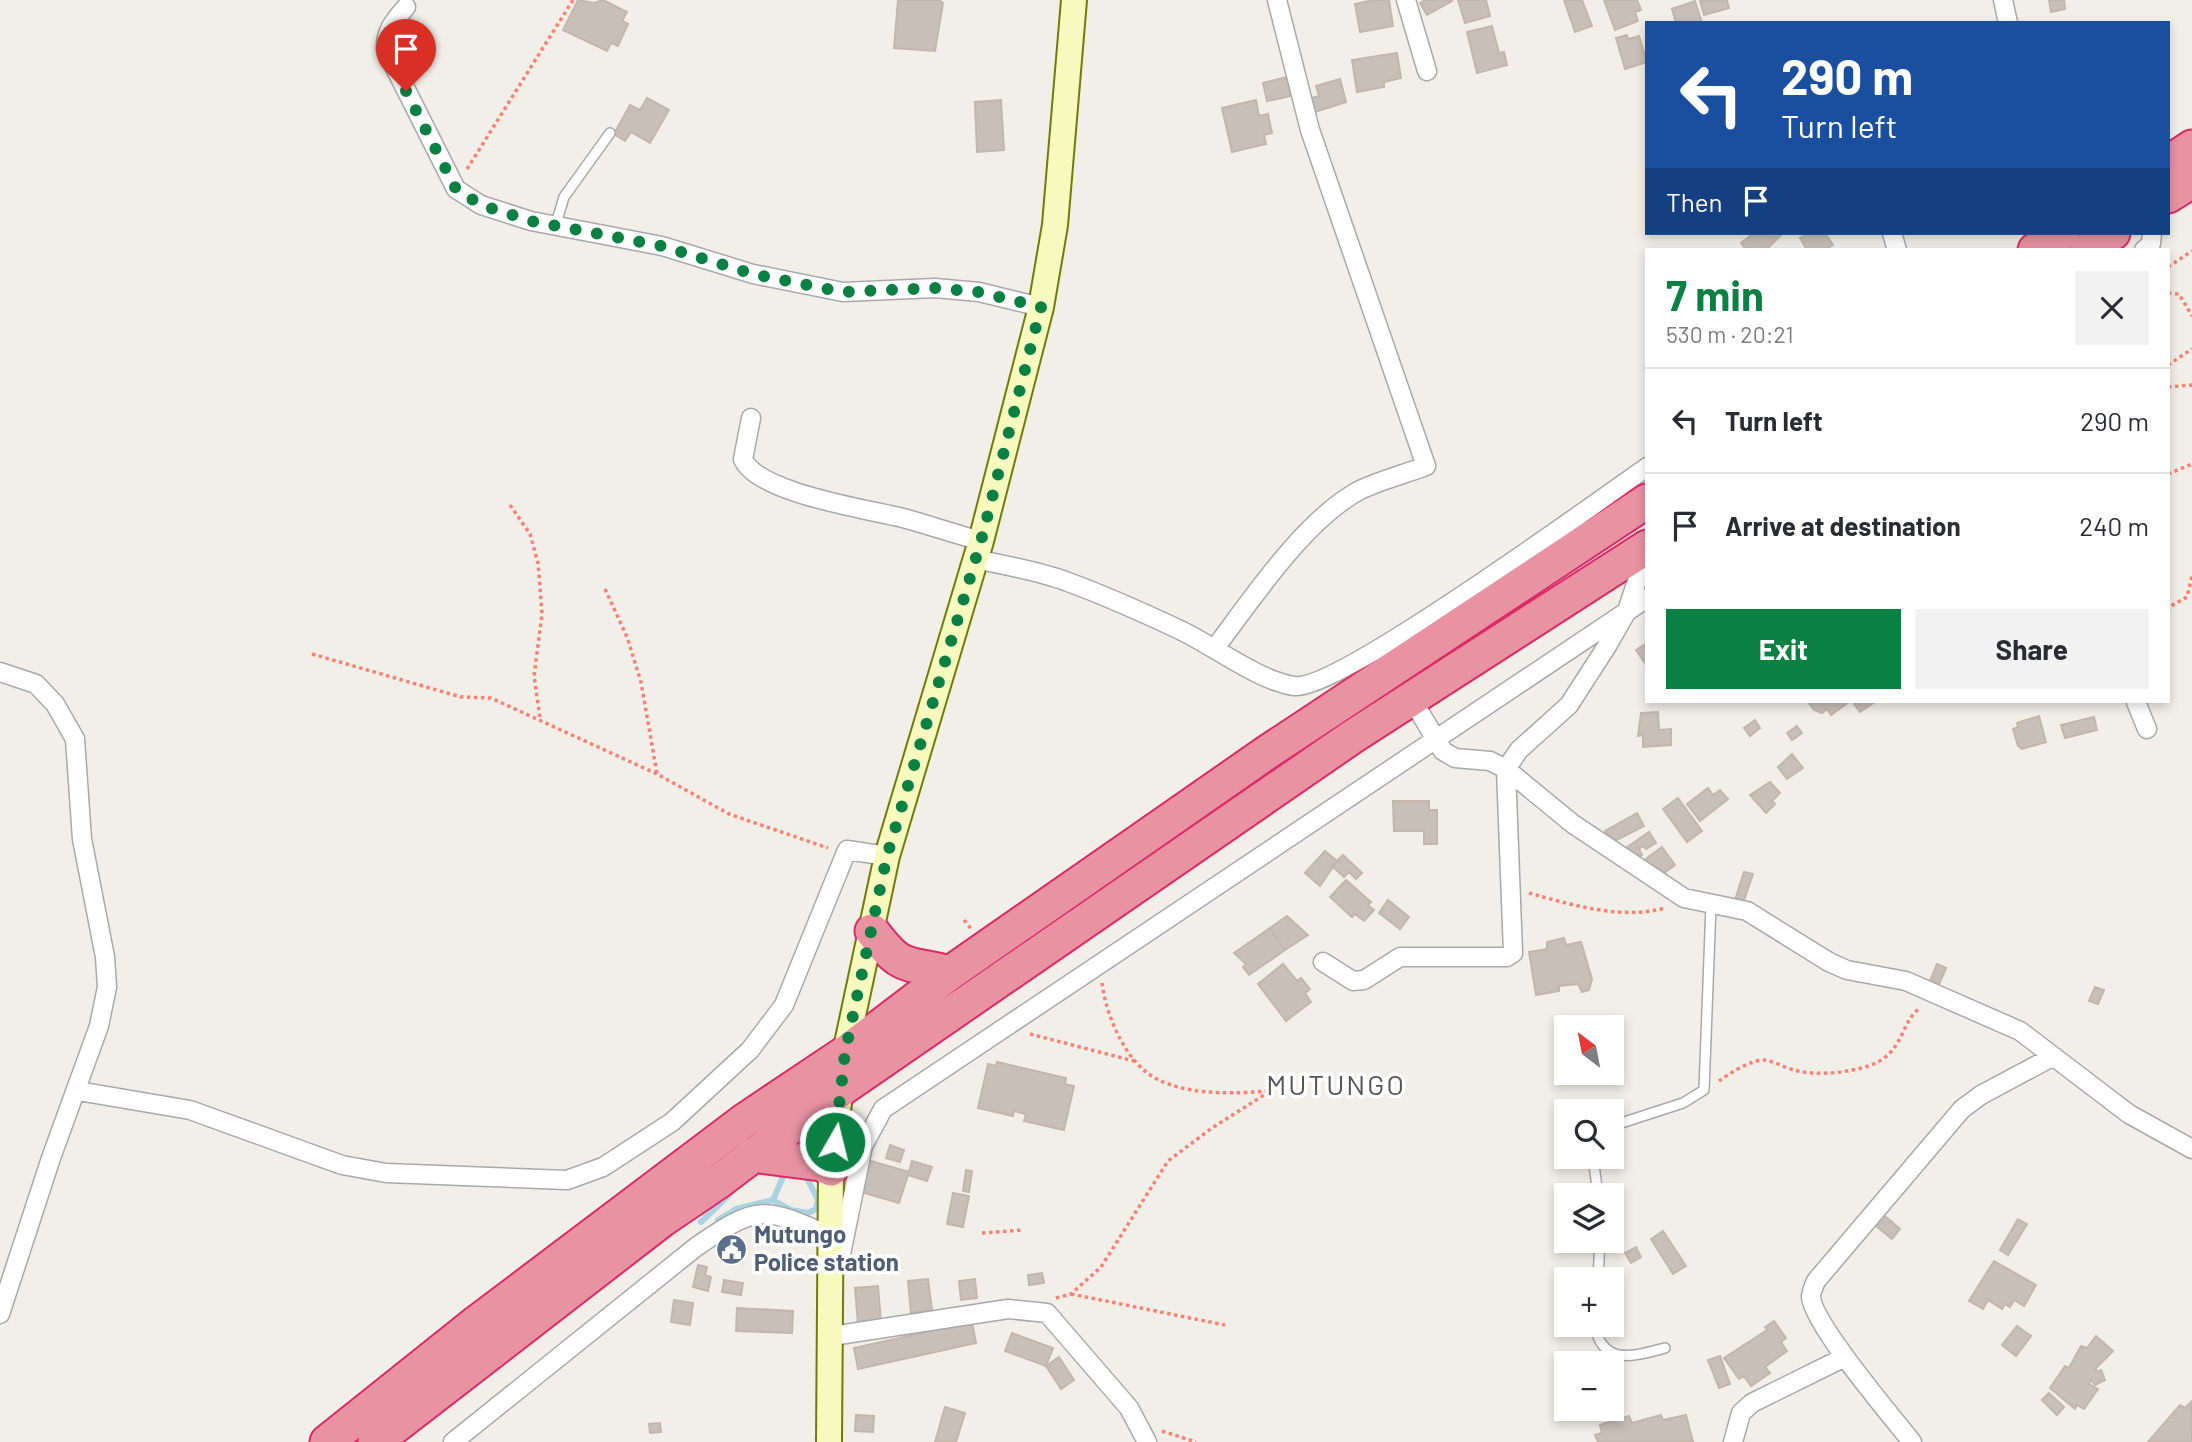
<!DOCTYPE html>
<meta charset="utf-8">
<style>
body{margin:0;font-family:Barlow,sans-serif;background:#f2f2f3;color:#2b2b33;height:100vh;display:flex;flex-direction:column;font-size:26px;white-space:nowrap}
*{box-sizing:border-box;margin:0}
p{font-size:23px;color:#7c7c81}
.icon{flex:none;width:38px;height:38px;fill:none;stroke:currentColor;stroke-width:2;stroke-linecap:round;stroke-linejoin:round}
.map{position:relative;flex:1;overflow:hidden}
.drawer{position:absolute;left:1645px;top:248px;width:525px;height:455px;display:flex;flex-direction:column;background:#fff;border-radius:0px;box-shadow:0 4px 10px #0003}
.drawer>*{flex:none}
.banner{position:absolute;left:1645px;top:21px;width:525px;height:214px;border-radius:0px;box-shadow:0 4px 10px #0003;background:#1a4fa0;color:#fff;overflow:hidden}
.needle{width:46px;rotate:328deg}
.fabs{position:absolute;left:1554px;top:1015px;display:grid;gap:14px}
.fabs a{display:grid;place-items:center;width:70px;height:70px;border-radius:0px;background:#fff;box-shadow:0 4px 10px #0003;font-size:35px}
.pin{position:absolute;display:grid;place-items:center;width:60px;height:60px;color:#fff;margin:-72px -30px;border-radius:50% 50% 50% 0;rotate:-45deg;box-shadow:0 0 7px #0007}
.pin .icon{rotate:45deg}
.me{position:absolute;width:77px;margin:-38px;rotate:8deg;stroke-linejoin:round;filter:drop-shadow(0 0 5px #0008)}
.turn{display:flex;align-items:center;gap:24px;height:147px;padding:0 21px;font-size:32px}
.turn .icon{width:91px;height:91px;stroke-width:2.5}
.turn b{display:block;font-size:49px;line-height:60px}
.then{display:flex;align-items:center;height:66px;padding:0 21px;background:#0003;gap:14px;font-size:26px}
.round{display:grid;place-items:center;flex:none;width:74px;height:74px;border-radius:0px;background:#f2f2f3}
.summary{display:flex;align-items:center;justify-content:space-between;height:119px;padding:0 21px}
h1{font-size:42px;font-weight:700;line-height:52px;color:#0b8043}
.action{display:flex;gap:14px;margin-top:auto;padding:14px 21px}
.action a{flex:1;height:80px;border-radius:0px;background:#0b8043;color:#fff;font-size:28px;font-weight:700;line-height:80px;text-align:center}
.action a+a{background:#f2f2f3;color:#2b2b33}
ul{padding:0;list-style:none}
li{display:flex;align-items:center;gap:21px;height:105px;padding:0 21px;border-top:2px solid #e1e1e2}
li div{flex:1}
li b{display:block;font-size:26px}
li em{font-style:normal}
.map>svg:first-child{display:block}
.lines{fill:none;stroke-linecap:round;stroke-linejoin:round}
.stream{stroke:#aad3df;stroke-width:6}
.building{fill:#c7bfb8;stroke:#c4b6ab;stroke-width:2}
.lane-casing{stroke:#a9a9a9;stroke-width:12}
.street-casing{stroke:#a9a9a9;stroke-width:21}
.secondary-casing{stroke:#707d05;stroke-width:28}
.highway-casing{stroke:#dc2a67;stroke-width:37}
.path{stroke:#fa8072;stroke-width:3.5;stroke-dasharray:3.5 3.5;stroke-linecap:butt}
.lane{stroke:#fff;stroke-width:9}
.street{stroke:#fff;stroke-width:18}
.secondary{stroke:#f7fabf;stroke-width:24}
.highway{stroke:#e892a2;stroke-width:33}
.route{stroke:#0b8043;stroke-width:12;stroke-dasharray:0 21.6}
.labels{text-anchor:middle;stroke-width:7;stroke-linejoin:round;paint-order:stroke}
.service-label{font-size:24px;font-weight:bold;fill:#4e5e75;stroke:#fff;text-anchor:start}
.quarter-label{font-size:28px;letter-spacing:2px;fill:#555;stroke:#fff}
</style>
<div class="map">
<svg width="2192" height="1442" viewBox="0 0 2192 1442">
<rect width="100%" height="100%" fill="#f2efe9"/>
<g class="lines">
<path class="stream" d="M773 1200 786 1170
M718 1220 736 1209 773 1200 791 1210 808 1213 816 1209 818 1200 807 1178 801 1175
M701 1222 733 1191"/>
</g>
<path class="building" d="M578 0 594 3 603 0 627 12 622 21 628 24 618 46 611 43 607 51 563 30Z
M898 0H939L943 3 935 51 894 48Z
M1374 0H1389L1393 26 1360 32 1355 4Z
M1425 0H1451L1452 1 1427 15 1420 3Z
M1458 0H1486L1490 16 1465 23Z
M1564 0H1582L1592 26 1575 32Z
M1604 0H1637L1641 10 1635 12 1638 21 1615 30Z
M1727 0 1729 8 1704 15 1700 1Z
M2049 0H2064L2065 9 2051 12Z
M1695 1 1702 23H1676L1672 9Z
M1492 26 1499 53 1504 52 1507 65 1477 73 1467 32Z
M1627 35 1628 39 1639 36 1647 62 1625 69 1616 38Z
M1397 53 1401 78 1384 82V87L1357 92 1352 60Z
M1287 77 1291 96 1267 101 1263 83Z
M1340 79 1346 102 1315 112 1311 98 1319 96 1316 86Z
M647 98 669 110 650 143 631 132 625 141 614 134 630 105 640 110Z
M1001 100 1004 150 977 152 975 102Z
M1256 100 1259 116 1268 114 1272 133 1264 135 1266 144 1232 152 1222 108Z
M1754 233H1781L1782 234 1766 250H1746L1741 243Z
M1809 233H1825L1833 245 1824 250H1807L1800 238Z
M1647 643V666L1636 650Z
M1808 702H1849L1831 715 1827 709 1822 713 1814 710Z
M1857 702H1872L1873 703 1860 712 1854 704Z
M1658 712 1659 730 1671 729V745L1643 747V735L1638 736 1641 713Z
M2039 716 2046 742 2022 749 2018 746 2013 729 2018 727 2017 723Z
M2094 717 2097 730 2065 738 2061 725Z
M1755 720 1760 728 1750 736 1744 728Z
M1797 726 1802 733 1792 740 1787 733Z
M1792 754 1803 768 1787 779 1778 767Z
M1770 782 1780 793 1772 801 1775 804 1766 813 1750 795Z
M1708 788 1713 795 1720 790 1728 799 1700 821 1687 804Z
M1678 798 1702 831 1687 842 1663 809Z
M1393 801H1429V810H1437V844H1424V831H1394Z
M1637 813 1644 826 1611 843 1605 831Z
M1649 832 1656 843 1646 849 1643 846 1639 849 1642 855 1635 860 1623 850Z
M1662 847 1675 865 1660 876 1643 861Z
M1325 851 1337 861 1320 886 1305 873Z
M1343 855 1362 873 1356 879 1349 872 1344 877 1332 866Z
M1744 872 1753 874 1743 903 1735 900Z
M1346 880 1371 902 1368 905 1374 910 1364 921 1355 914 1352 917 1330 897Z
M1388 900 1409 917 1400 929 1379 913Z
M1287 916 1308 935 1285 950 1270 928Z
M1270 928 1285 950 1249 975 1243 967 1246 964 1234 953Z
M1564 938 1566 945 1581 942 1592 979 1589 990 1582 992 1578 984 1559 986V991L1536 995 1529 952 1547 949V942Z
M1283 964 1297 981 1301 978 1310 989 1305 993 1311 1002 1286 1021 1258 984Z
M1937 964 1946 968 1939 985 1930 981Z
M2095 987 2104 990 2098 1004 2089 1001Z
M997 1062 1066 1078 1065 1084 1074 1086 1064 1130 1024 1121 1026 1114 1014 1111 1013 1116 978 1108 988 1064 996 1066Z
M890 1145 904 1150 900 1162 886 1158Z
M871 1161 909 1172 912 1161 932 1167 927 1181 908 1175 899 1203 861 1192Z
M966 1170 972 1171 969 1192 963 1191Z
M953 1193 969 1196 963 1227 947 1224Z
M1879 1211 1900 1229 1892 1239 1870 1221Z
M2018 1219 2027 1224 2008 1255 2000 1250Z
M1663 1231 1686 1266 1673 1274 1651 1239Z
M720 1237H732L731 1243H740V1254H720Z
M1636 1247 1641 1257 1631 1263 1625 1253Z
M1994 1261 2036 1285 2024 1306 2014 1300 2010 1307 2005 1304 2002 1309 1988 1300 1983 1309 1969 1301Z
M698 1265 707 1267 705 1275 711 1277 708 1291 693 1287Z
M1042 1273 1044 1283 1029 1285 1028 1275Z
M928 1279 932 1310 911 1313 908 1281Z
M975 1279 977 1298 961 1300 959 1281Z
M724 1280 743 1283 741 1295 722 1292Z
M878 1286 881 1323 858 1325 855 1288Z
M674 1300 693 1303 690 1325 671 1322Z
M737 1308 793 1311 792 1333 736 1331Z
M1774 1321 1786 1338 1781 1342 1787 1351 1765 1367 1770 1373 1751 1386 1744 1376 1739 1379 1724 1358 1767 1330 1765 1327Z
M972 1322 976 1343 858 1369 854 1348Z
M2017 1326 2031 1336 2016 1356 2002 1345Z
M1012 1333 1053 1348 1046 1366 1005 1351Z
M2096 1336 2113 1351 2095 1369 2098 1372 2101 1370 2105 1380 2095 1385 2091 1380 2089 1384 2098 1389 2084 1409 2077 1405 2075 1409 2050 1388 2065 1366 2069 1368 2081 1346 2087 1348Z
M1720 1356 1730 1384 1719 1388 1708 1360Z
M1059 1357 1074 1380 1061 1389 1046 1366Z
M2049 1393 2064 1407 2057 1415 2042 1400Z
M2191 1402 2192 1442H2148L2180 1405 2185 1408Z
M945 1407 965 1413 956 1442H935Z
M856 1415 874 1416 873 1432 855 1431Z
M1661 1415 1663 1420 1686 1415 1693 1442H1598L1595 1435 1602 1433 1600 1425 1629 1416 1632 1423Z
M660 1423 661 1432 650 1433 649 1424Z"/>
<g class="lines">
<defs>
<path id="lane" d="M556 224 564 197 610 133
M1612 1126 1683 1103 1704 1090 1711 905
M1593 1157 1598 1195
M1598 1279 1600 1241
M1595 1325C1602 1367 1634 1356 1665 1348"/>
<path id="street" d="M1406 0 1427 71
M2003 0 2008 23
M406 7C394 21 385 31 386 50L456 189 481 205 531 221 662 246 753 274 843 292 935 288 979 292 1041 307
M1892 233 1897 250
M2144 250 2151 244 2152 233
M751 418 743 459C757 493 867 509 903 518 929 525 955 534 981 541
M976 559C1007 566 1039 571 1068 582 1106 596 1144 613 1180 630 1214 646 1257 680 1294 686 1337 692 1597 502 1647 467
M1215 648C1252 599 1305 519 1360 490 1381 480 1405 474 1426 466L1310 130 1277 0
M0 672 36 684 55 704 75 739 82 839 105 957 107 987 99 1026 51 1158 0 1314
M1411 698 1443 751 1455 758 1490 761 1506 769 1573 824 1684 898 1747 911 1829 962 1847 970 1906 981 2020 1031 2129 1114 2192 1149
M2136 702 2147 729
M1323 962 1353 981 1364 980 1400 957H1507L1513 953 1506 769 1519 750 1569 705 1607 646 1627 611 1647 550
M78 1091 190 1110 342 1165 386 1173 567 1180 603 1167 672 1122 750 1050 784 1005 847 850 887 856
M839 1264 863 1146 883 1109 1647 598
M832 1336 1008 1309 1047 1313 1129 1408 1147 1442
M453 1442 696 1247C758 1204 764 1206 832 1237
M1733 1442 1741 1413 1752 1403 1845 1357
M1912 1442C1892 1417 1813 1324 1811 1297 1811 1292 1814 1286 1816 1281L1962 1109 1981 1095 2052 1057"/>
<path id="secondary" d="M829 1442 831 1169 845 1053 887 856 981 541 1041 307 1055 225 1074 0"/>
<path id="highway" d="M2168 163 2192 147
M2168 196 2192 181
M2035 250 2062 233
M2087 250 2113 233
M872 931C903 972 904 961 950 973
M752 1155 821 1164 831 1169
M327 1442 476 1323 745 1120 845 1053 950 973 1266 753 1647 501
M375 1442 662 1220 718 1182 843 1088 1352 737 1647 547"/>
</defs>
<use href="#lane" class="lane-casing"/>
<use href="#street" class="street-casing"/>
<use href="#secondary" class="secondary-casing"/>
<use href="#highway" class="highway-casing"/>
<path class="path" d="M467 169 573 0
M2168 267 2192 251
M2168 293 2179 294 2192 316
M2168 365 2192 349
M2168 387 2192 385
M2168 474 2192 464
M510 505 530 534 538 563 542 614 534 676 540 718
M605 589 627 637 641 682 657 774
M2168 611 2169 607 2187 597 2192 576
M312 654 461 697 491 698 657 774 729 814 828 848
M1529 893C1572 905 1621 920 1665 908
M964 920 971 929
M1102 983C1106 1016 1127 1067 1161 1081 1192 1095 1234 1094 1267 1091
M1030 1034 1134 1061
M1719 1081C1730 1073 1749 1061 1763 1060 1772 1060 1785 1068 1794 1070 1815 1076 1847 1073 1868 1066 1905 1054 1899 1023 1920 1008
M982 1233 1022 1230
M1071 1294 1225 1325
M1056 1298 1071 1294 1101 1267 1168 1161 1212 1128 1291 1078
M1162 1431 1196 1442"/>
<use href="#lane" class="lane"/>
<use href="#street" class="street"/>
<use href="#secondary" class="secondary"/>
<use href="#highway" class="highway"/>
</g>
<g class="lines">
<path class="route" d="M406 91 456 189 481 205 531 221 662 246 753 274 843 292 935 288 979 292 1041 307 981 541 887 856 845 1053 835 1142"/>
</g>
<defs>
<symbol id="civic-disc" viewBox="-11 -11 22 22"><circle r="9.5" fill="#5c6f8a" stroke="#fff"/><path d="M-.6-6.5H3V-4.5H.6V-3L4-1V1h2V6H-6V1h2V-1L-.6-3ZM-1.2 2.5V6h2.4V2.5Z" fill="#fff"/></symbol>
</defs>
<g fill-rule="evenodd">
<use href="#civic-disc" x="714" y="1232" width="35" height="35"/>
</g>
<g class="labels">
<g class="service-label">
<text x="754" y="1243">Mutungo<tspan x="754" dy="28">Police station</tspan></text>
</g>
<g class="quarter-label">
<text x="1336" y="1095">MUTUNGO</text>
</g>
</g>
</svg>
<div class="fabs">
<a><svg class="needle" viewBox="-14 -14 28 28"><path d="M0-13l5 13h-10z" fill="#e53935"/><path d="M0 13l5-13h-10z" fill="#7c7c81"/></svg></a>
<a><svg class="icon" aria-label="search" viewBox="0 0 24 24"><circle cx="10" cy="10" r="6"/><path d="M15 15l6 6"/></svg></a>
<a><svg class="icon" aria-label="layers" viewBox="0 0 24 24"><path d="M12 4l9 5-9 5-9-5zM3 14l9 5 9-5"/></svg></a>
<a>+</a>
<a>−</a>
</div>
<div class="pin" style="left:406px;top:91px;background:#d93025"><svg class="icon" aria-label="arrive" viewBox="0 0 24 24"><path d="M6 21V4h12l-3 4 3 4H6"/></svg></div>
<svg class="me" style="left:835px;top:1142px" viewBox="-20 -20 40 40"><circle r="17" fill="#0b8043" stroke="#fff" stroke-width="3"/><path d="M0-11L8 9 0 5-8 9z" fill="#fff"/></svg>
<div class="banner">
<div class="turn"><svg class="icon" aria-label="left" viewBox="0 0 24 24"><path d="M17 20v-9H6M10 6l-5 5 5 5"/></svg><div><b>290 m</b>Turn left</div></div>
<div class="then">Then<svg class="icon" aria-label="arrive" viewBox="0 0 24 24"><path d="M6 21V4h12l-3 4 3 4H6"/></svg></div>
</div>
<section class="drawer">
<div class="summary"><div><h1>7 min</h1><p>530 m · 20:21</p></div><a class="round"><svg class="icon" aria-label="close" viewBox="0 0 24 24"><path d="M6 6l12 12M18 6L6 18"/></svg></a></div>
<ul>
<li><svg class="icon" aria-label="left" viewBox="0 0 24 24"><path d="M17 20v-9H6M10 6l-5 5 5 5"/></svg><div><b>Turn left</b></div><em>290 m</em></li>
<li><svg class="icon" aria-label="arrive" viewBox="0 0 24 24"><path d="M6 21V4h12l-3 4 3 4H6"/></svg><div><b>Arrive at destination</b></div><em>240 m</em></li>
</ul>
<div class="action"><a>Exit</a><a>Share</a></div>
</section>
</div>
